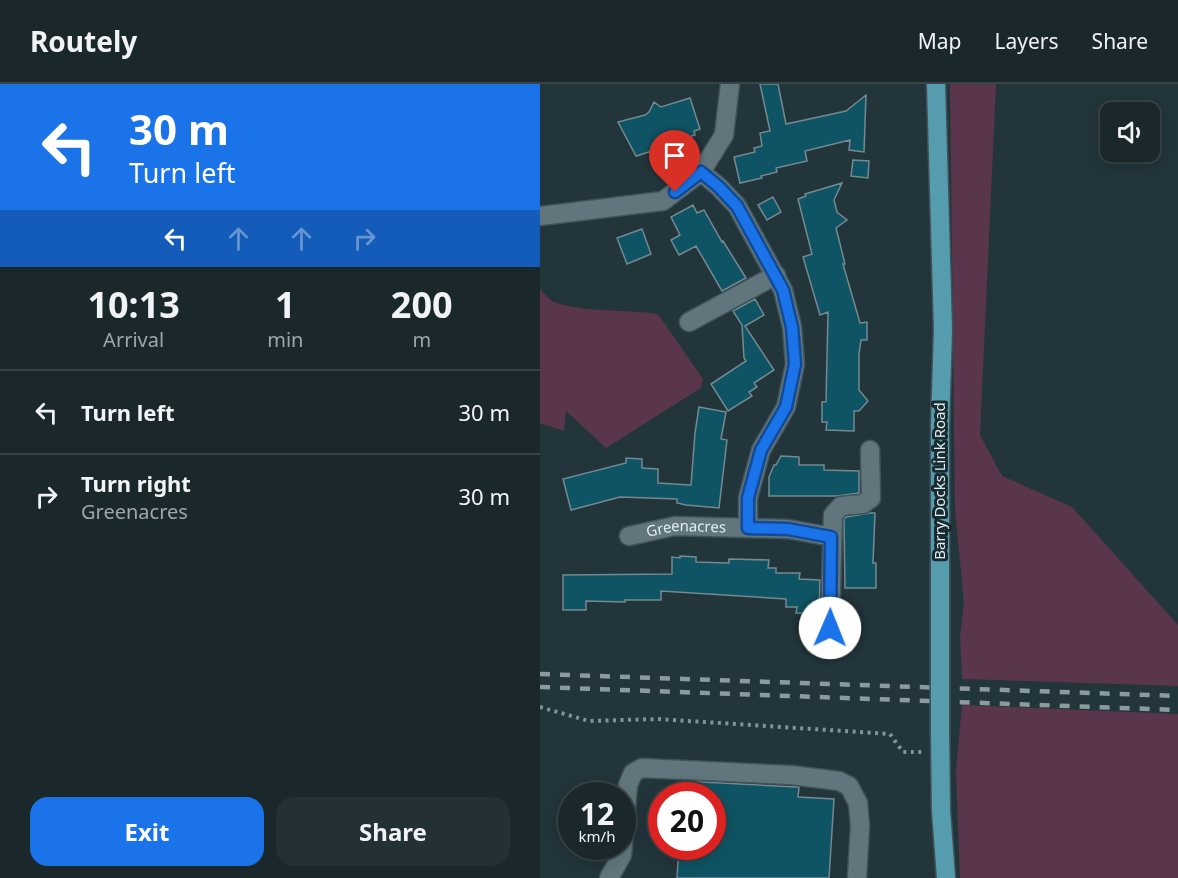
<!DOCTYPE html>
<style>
body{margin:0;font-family:"Noto Sans",sans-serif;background:#233034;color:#f1f3f6;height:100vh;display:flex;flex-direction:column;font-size:22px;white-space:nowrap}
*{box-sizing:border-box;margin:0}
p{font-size:20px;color:#9fa6a9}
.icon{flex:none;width:33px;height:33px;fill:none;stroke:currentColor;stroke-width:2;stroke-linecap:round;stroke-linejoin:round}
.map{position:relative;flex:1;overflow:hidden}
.panel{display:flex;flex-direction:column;background:#1a282c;width:540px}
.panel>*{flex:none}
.guide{background:#1a73e8;color:#fff;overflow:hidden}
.buttons{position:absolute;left:560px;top:18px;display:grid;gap:12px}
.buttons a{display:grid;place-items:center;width:60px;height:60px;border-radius:12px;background:#1a282c;box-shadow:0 3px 15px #0003,0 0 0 2px #384448;font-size:30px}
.speed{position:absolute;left:18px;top:698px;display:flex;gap:12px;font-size:30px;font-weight:700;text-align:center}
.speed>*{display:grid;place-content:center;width:78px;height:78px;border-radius:50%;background:#1a282c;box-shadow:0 3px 15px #0003,0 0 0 2px #384448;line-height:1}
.speed small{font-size:15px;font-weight:400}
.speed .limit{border:9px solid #d22;background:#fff;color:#111}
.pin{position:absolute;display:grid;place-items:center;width:51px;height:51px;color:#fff;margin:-62px -26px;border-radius:50% 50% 50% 0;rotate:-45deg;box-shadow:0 0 6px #0007}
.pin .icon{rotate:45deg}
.me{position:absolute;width:66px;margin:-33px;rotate:1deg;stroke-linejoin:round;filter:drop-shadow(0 0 4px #0008)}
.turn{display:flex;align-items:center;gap:21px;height:126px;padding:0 30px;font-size:27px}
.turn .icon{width:78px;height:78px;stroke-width:2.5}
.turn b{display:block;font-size:42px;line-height:51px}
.lanes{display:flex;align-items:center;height:57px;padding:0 30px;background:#0003;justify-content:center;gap:30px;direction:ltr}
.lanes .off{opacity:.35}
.eta{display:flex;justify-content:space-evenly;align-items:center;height:102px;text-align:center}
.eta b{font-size:36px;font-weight:700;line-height:42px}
.cta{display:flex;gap:12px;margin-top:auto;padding:12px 30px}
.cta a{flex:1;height:69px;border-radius:18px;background:#1a73e8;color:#fff;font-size:24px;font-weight:700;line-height:69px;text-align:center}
.cta a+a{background:#233034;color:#f1f3f6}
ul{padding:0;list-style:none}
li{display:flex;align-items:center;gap:18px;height:84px;padding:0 30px;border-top:2px solid #384448}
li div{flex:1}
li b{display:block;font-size:22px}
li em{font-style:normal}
header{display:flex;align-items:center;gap:36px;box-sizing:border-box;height:84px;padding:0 30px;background:#1a282c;border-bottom:2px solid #384448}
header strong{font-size:28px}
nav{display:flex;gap:33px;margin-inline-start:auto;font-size:21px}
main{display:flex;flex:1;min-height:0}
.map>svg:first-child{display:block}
.green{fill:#59364b}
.building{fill:#0f5464;stroke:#748990;stroke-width:1.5}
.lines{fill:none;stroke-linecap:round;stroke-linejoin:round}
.minor-casing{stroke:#425358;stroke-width:21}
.major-casing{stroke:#425358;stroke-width:21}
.path{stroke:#839397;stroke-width:4;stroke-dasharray:3 4.5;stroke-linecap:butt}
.minor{stroke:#61767c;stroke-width:18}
.major{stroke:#569caf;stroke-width:18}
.rail{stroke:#8b9a9f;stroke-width:4.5;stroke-dasharray:10 10;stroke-linecap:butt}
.major-bridge-casing{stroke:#425358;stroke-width:21;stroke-linecap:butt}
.major-bridge{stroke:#569caf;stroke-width:18}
.route-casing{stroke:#114b97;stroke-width:15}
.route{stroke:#1a73e8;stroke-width:10}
.labels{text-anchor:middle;stroke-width:6;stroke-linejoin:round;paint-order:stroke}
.street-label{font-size:15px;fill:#e1edf0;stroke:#182b31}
</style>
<header>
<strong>Routely</strong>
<nav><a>Map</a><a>Layers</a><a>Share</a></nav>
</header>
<main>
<section class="panel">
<div class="guide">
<div class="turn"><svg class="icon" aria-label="left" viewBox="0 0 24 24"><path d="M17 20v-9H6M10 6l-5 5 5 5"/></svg><div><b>30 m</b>Turn left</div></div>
<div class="lanes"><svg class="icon" aria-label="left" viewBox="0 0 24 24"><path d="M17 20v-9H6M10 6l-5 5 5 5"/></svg><svg class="icon off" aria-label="ahead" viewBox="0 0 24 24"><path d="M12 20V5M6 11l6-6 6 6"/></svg><svg class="icon off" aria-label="ahead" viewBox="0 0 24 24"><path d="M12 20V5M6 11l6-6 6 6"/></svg><svg class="icon off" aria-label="right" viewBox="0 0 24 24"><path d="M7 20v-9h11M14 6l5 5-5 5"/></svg></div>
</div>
<div class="eta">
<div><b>10:13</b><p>Arrival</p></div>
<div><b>1</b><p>min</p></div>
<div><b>200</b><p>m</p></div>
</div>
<ul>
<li><svg class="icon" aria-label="left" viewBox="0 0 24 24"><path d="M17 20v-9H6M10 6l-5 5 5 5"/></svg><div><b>Turn left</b></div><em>30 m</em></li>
<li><svg class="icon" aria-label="right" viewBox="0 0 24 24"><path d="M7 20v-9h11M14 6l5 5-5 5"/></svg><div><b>Turn right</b><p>Greenacres</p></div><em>30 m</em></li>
</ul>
<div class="cta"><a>Exit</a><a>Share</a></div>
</section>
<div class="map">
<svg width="638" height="794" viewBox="0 0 638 794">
<rect width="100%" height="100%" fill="#22353b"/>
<path class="green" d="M410 0H456L440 351 462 392 532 423 638 541V602L422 595 420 552 424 519 415 427Z
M0 205C4 209 9 216 14 218 44 229 86 225 118 230L163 295 161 304 66 364 26 327 24 347 0 339Z
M422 621 638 630V794H420L416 686Z"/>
<path class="building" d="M220 0H238L246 40 306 27 326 11 324 68 309 66 310 56 265 67 267 77 236 84 237 88 221 92 222 94 200 99 194 73 215 68 214 64 222 62 220 49 230 47Z
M150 14 160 45 154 47 155 51 133 58 134 60 96 72 78 38 105 31 109 28 114 18 121 23Z
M313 76 329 77 328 94 311 92Z
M302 99 294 116 297 128 307 136 296 144 305 180H303L320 239 327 238V256H321L319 270V306L328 317 319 327H314V347L286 346 287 338H282V318H286L288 228 280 231 270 197 263 173 272 170 258 115 266 112 265 110Z
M233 113 241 128 227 136 218 121Z
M153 121 157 129 164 126 182 158 183 157 206 194 182 207 156 162 139 171 131 156 140 151 131 133Z
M102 145 111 170 87 180 77 154Z
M215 215 224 231 205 242 234 286 214 299 217 303 209 308 212 312 188 327 171 300 206 277 204 274 202 241 193 227Z
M159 323 186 328 181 355 187 356 179 424 146 421 137 419V415L80 413 31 426 23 395 86 379V374L102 375V384L118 385V399L151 401 155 349Z
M241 372 259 373V381H284V386L319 387V409L297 412H229V393L234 381H236Z
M330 429H335L333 479H336V504H305L304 435 306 433Z
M140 472 156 473V478L189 479V475L229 476 228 484H236V489H260L259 495 280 496 279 530 256 529 257 523H246V515L121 507V516H85V518L46 517V526H23V491L132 490V473L140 474Z
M143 697 255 703H259L258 713 294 715 289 794H137L139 762H172V711H142Z"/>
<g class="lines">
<defs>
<g id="minor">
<path d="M0 132 123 117 161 88 184 51 190 0"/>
<path d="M149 238 236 191"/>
<path d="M208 444 248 445 292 453"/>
<path id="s1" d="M89 452 135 442 208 444V414L221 366 246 323 255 280 252 243 243 206 197 122 179 103 161 88"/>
<path d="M290 544 293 431 301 422 323 420 331 414 330 366"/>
<path d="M69 794 82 771 88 701 93 689 102 684 251 691 299 697 309 702 318 719 320 742 317 794"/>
</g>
<path id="major" d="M396 0 403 246 400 340V568
M400 648 401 727 406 794"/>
</defs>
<use href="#minor" class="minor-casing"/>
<use href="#major" class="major-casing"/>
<path class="path" d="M0 623 49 637 118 635 350 650 363 668H384"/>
<use href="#minor" class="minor"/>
<use href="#major" class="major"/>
<path class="rail" d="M0 590 638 612
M0 603 638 626"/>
<defs>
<path id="major-bridge" d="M400 568V648"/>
</defs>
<use href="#major-bridge" class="major-bridge-casing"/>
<use href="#major-bridge" class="major-bridge"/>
</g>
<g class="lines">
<defs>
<path id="route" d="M135 108 161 88 179 103 197 122 243 206 252 243 255 280 246 323 221 366 208 414V444L248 445 291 453 290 544"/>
</defs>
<use href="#route" class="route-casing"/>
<use href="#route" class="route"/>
</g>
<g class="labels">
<g class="street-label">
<text transform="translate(400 397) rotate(-90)" y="5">Barry Docks Link Road</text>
<text dy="5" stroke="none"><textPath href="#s1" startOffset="58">Greenacres</textPath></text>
</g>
</g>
</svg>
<div class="buttons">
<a><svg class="icon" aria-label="sound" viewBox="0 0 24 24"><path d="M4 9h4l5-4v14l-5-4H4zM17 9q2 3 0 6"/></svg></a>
</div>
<div class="speed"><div>12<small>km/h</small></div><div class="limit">20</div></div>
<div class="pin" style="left:135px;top:108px;background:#d93025"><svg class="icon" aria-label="arrive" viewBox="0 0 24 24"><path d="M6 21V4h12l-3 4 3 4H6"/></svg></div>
<svg class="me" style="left:290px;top:544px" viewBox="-20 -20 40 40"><circle r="19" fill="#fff"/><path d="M0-13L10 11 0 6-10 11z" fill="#1a73e8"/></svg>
</div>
</main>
